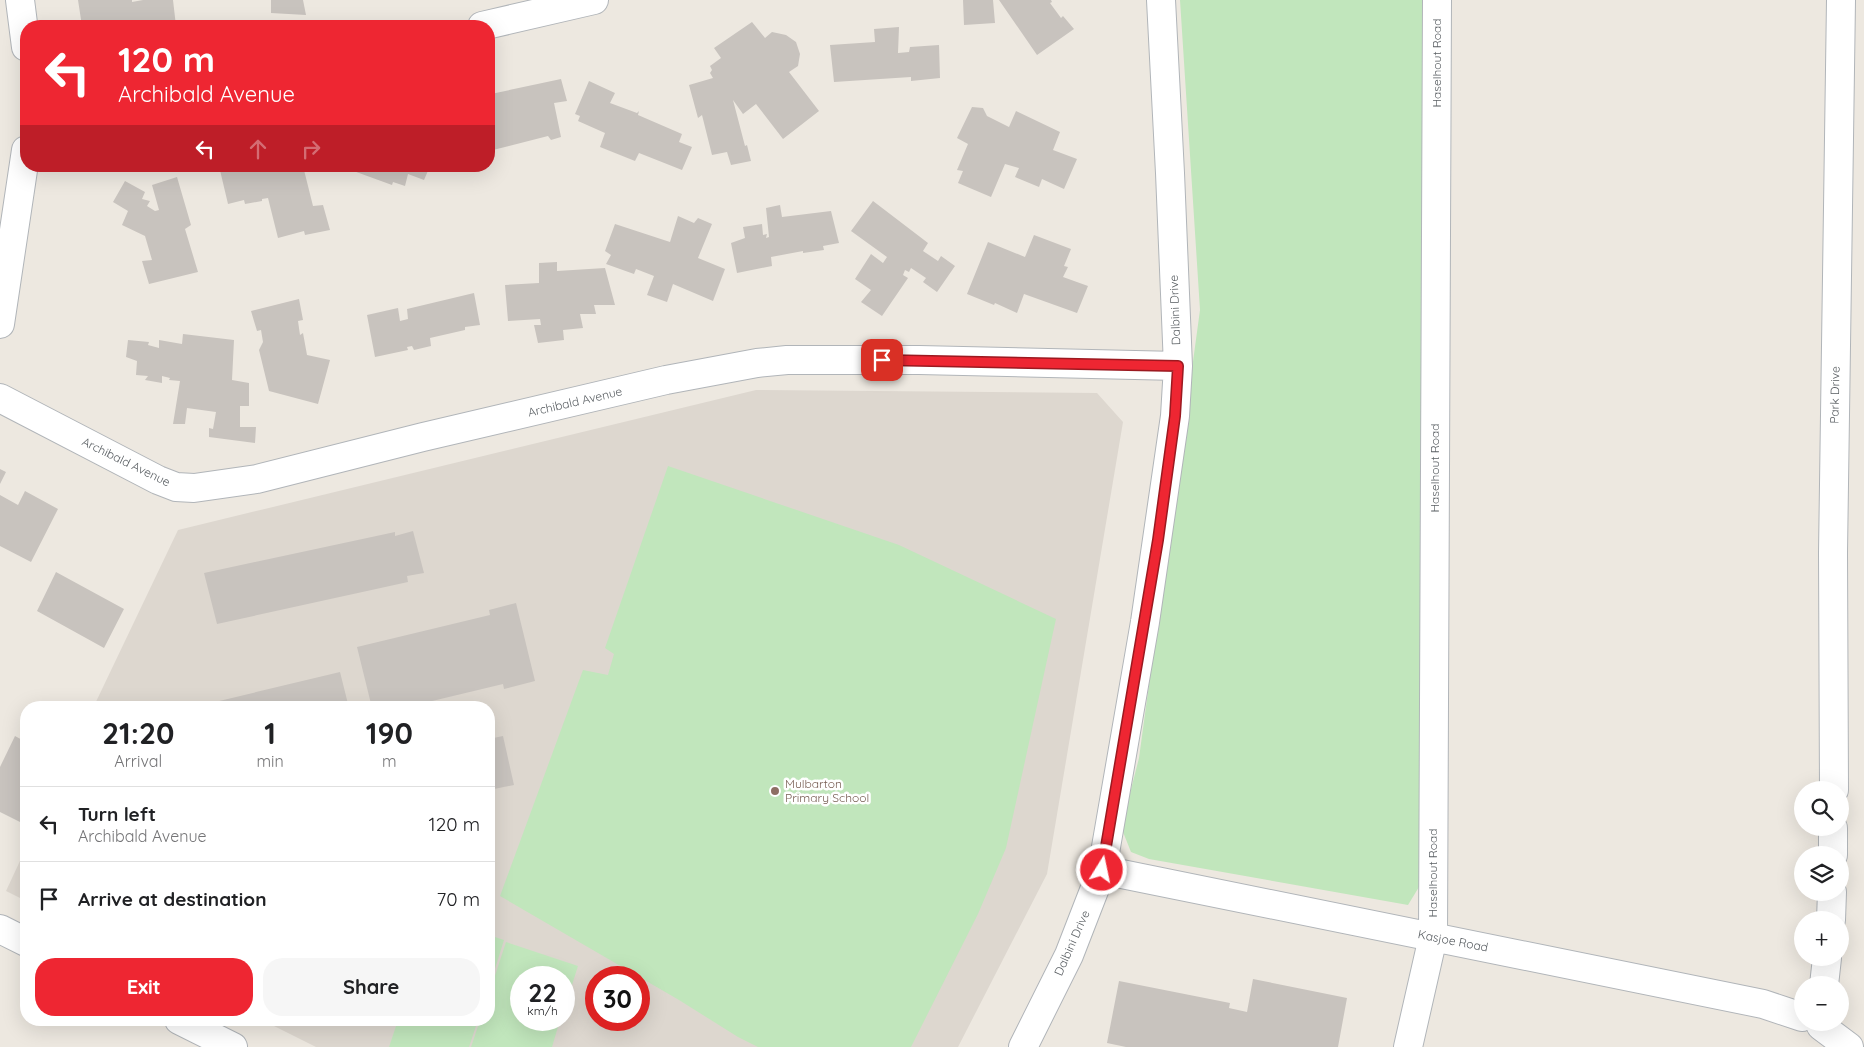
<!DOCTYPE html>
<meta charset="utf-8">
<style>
body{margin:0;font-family:Quicksand,sans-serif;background:#f6f6f6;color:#202124;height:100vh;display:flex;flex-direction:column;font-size:19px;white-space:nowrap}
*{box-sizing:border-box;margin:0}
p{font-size:16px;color:#757577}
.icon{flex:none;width:28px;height:28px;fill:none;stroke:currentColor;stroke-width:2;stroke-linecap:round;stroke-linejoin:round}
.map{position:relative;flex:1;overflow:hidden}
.details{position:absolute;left:20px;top:701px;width:475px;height:325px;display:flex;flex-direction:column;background:#fff;border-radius:20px;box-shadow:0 5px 20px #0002}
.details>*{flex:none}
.top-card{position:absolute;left:20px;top:20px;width:475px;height:152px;border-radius:20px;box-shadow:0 5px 20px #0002;background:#ee2632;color:#fff;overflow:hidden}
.tools{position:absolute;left:1794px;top:781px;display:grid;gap:10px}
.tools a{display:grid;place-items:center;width:55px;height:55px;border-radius:50%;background:#fff;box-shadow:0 5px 20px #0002;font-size:25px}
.speed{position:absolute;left:510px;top:966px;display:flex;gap:10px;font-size:25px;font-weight:700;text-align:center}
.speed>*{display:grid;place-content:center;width:65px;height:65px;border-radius:50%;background:#fff;box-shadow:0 5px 20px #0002;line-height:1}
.speed small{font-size:12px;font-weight:400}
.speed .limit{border:8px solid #d22;background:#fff;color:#111}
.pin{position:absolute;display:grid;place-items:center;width:42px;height:42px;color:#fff;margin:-21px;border-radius:10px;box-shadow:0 2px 8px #0006}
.me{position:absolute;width:55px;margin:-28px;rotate:10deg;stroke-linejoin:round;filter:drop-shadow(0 0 4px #0008)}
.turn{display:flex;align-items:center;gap:18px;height:105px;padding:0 15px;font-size:22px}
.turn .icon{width:65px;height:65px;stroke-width:2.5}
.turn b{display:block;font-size:35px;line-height:42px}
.lanes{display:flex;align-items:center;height:48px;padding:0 15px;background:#0003;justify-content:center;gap:25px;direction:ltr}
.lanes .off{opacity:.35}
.eta{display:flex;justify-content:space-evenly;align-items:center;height:85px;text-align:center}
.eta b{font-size:30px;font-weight:800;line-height:35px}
.action{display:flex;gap:10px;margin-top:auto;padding:10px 15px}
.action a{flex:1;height:58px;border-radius:20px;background:#ee2632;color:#fff;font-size:20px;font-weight:800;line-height:58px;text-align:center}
.action a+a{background:#f6f6f6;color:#202124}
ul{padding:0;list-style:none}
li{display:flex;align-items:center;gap:15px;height:75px;padding:0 15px;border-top:1px solid #e0e0e0}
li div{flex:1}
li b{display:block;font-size:19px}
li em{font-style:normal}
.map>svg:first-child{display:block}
.education{fill:#ddd7cf;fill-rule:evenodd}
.green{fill:#c1e6bc}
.building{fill:#c8c3be}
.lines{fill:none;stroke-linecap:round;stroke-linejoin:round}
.minor-casing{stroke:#b1b5b9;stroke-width:30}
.tertiary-casing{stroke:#b1b5b9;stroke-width:30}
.minor{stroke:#fff;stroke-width:28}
.tertiary{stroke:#fff;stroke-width:28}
.route-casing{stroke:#9b1920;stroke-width:12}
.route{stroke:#ee2632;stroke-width:9}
.education-dot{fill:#8d6e63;stroke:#fff;stroke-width:2}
.labels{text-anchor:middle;stroke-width:5;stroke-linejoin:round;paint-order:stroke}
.street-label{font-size:12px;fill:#595e62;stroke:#fff}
.education-label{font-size:12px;fill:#785e54;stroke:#fff;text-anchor:start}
</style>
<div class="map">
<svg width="1864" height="1047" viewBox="0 0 1864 1047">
<rect width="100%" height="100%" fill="#ede8e0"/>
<path class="education" d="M756 390 1097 393 1123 422 1047 874 958 1047H316L262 1020H489V708H93L178 530ZM521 978H564V1020H521ZM596 978H639V1020H596Z
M26 848V901L6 891Z"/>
<path class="green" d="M1180 0H1423L1422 864 1419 887 1408 905 1149 859 1131 852 1123 832 1127 805 1139 758 1200 310Z
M668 466 899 545 1056 619 1006 848 978 914 911 1047H758L738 1037 679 1000 500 896 583 670 608 675 614 654 605 648Z
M489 935 504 940 489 988Z
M506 942 578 966 564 1010V978H521V1020H560L552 1047H471L480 1020H489V994Z
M398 1020H478L469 1047H389Z"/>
<path class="building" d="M132 0V2L143 0H173L176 26H82L78 0Z
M271 0H303L306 15 271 13Z
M963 0H993L995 23 964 25Z
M999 0H1051L1052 2 1050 3 1061 18 1063 16 1074 29 1037 55Z
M752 22 765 38 772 32 786 35 796 42 800 54 798 66 789 72 819 111 783 139 756 104 743 114 733 100 745 146 747 145 751 161 731 165 727 152 712 155 702 115 698 118 689 85 713 78 710 73 712 70 710 66 721 58 714 48Z
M899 27 898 53 909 52 910 47 939 45 940 78 911 81V77L834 82 830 45 875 42 874 29Z
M561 79 567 101 554 103 561 137 551 140 548 136 489 151V88L491 94Z
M589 81 615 93 610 103 637 113 639 111 638 115 682 134 679 142 692 147 682 170 639 153 635 161 600 147 605 133 578 121 580 116 575 114Z
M972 107 983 108 987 116 1009 127 1016 111 1060 132 1053 150 1077 159 1064 189 1042 179 1039 187 1015 177 1019 168 1005 164 991 197 958 183 963 171 957 170 968 144 957 138Z
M219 166H303L313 206 323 205 330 230 305 235 304 231 278 238 268 198 262 199V201L245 204 244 200 228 204Z
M349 166H430L424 180 408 174 405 186 393 182 392 185 348 169Z
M177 177 191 225 185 229 198 272 149 284 142 261 152 260 145 236 122 225 128 211 113 202 125 181 145 192 142 199 150 201 147 206 155 211 159 210 152 185Z
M873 201 928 243 923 251 938 261 941 256 955 266 937 292 923 282 926 278 911 268 909 272 905 270 903 275 908 278 882 316 861 302 871 290 855 279 871 254 883 263 887 257 851 231Z
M780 205 782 217 831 211 839 243 823 246 824 250 803 253V251L771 257 772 266 737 273 731 243 745 238 743 227 762 224 763 235 767 234 766 238 769 237 766 208Z
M678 216 694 223 698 218 712 224 698 258 725 269 713 301 673 284 667 302 647 295 654 276 636 269 634 274 606 264 611 255 605 251 615 224 670 242Z
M1034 235 1071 249 1064 266 1068 267 1063 277 1088 286 1077 313 1024 294 1017 313 995 303 994 305 967 294 988 242 1025 257Z
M557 262V271L605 268 615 305H594L596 314H580L583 328 563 330 564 340 538 343 534 325H541L540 319 508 321 505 285 539 283V263Z
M474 293 480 325 465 327V330L430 338 431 346 414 350 412 346 407 347 408 350 375 357 367 315 398 308 400 321 408 319 407 309Z
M299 299 303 320 298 321 300 335 303 333 307 355 330 360 318 404 269 391 259 350 263 342 261 330 257 331 251 311Z
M183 334 234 340 232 380 249 383V406H240V427H256L255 443 209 437V428L213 429 216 412 187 408 185 424H173L180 381 169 380 170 378 162 376V383L145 380 148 376 136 375 137 361 126 357 128 340 149 342 148 345 159 348V340L182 344Z
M0 469 6 472 0 484Z
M25 491 58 509 31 562 0 546V495L18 505Z
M413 531 424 573 407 576 408 582 217 624 204 573 395 532V536Z
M56 572 124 609 104 648 37 611Z
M516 603 535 681 504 689 503 684 403 708H390L389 704 372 708 357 647 490 615 489 610Z
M340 672 349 708H194V707Z
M15 736 26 742V825L0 812V767Z
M503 736 514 785 489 790V739Z
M1253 979 1347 998 1338 1047H1126L1107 1043 1119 981 1230 1003 1229 1008 1247 1012Z"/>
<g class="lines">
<defs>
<path id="minor" d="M20 0 26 47
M482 26 594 0
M0 324 26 150
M0 398 158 480 176 487 194 488 257 479 423 437 666 380 757 363 787 360H919L1178 366
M1834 790 1833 553 1841 0
M1833 855V828
M1102 870 1763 1004 1802 1017
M1831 920 1832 892
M1824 985 1827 958
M1822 1022 1821 1026 1849 1047
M1023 1047 1069 955 1102 870 1145 622 1175 416 1178 366 1170 173 1161 0
M1408 1047 1433 937 1437 0"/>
<path id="tertiary" d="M0 929 26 942
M179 1020 233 1047"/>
</defs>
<use href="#minor" class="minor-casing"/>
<use href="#tertiary" class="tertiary-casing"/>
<use href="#minor" class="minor"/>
<use href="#tertiary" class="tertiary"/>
</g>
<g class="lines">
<defs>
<path id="route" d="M882 360 1178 366 1175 416 1158 540 1102 870"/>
</defs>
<use href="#route" class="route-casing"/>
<use href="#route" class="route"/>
</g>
<circle class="education-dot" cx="775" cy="791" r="5"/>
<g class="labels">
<g class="street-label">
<text transform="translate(1437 63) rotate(-90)" y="4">Haselhout Road</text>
<text transform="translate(1175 310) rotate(-92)" y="4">Dalbini Drive</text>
<text transform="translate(1835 395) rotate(-89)" y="4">Park Drive</text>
<text transform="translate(575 402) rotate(-13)" y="4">Archibald Avenue</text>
<text transform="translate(126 462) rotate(26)" y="4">Archibald Avenue</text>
<text transform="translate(1435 468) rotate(-90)" y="4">Haselhout Road</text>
<text transform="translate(1433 873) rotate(-90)" y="4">Haselhout Road</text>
<text transform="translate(1453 941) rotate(11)" y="4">Kasjoe Road</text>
<text transform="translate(1072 943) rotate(-66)" y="4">Dalbini Drive</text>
</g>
<g class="education-label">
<text x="785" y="788">Mulbarton<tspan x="785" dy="14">Primary School</tspan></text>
</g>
</g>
</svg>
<div class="tools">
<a><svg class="icon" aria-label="search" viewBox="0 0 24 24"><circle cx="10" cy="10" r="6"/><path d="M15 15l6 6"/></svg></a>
<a><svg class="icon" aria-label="layers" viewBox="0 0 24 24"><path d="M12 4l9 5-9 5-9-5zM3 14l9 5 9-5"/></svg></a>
<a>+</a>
<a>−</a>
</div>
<div class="speed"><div>22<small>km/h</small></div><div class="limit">30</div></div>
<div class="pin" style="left:882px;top:360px;background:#d93025"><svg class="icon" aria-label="arrive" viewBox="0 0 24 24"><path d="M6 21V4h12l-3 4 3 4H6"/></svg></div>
<svg class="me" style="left:1102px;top:870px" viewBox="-20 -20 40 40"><circle r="17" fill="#ee2632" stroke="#fff" stroke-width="3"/><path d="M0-11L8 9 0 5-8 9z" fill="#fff"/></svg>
<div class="top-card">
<div class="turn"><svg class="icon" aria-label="left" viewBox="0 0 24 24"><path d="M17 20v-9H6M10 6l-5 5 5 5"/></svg><div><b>120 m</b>Archibald Avenue</div></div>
<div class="lanes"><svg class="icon" aria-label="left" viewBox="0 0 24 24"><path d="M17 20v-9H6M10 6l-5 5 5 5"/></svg><svg class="icon off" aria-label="ahead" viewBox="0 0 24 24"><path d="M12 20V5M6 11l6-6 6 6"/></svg><svg class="icon off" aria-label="right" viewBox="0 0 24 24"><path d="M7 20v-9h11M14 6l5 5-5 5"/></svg></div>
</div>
<section class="details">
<div class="eta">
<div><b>21:20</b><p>Arrival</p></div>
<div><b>1</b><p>min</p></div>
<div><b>190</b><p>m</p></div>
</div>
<ul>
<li><svg class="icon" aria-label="left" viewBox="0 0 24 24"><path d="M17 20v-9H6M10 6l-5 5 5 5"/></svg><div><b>Turn left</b><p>Archibald Avenue</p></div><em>120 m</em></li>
<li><svg class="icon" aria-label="arrive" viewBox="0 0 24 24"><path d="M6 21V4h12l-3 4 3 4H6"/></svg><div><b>Arrive at destination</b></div><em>70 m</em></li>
</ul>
<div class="action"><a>Exit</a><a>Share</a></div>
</section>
</div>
